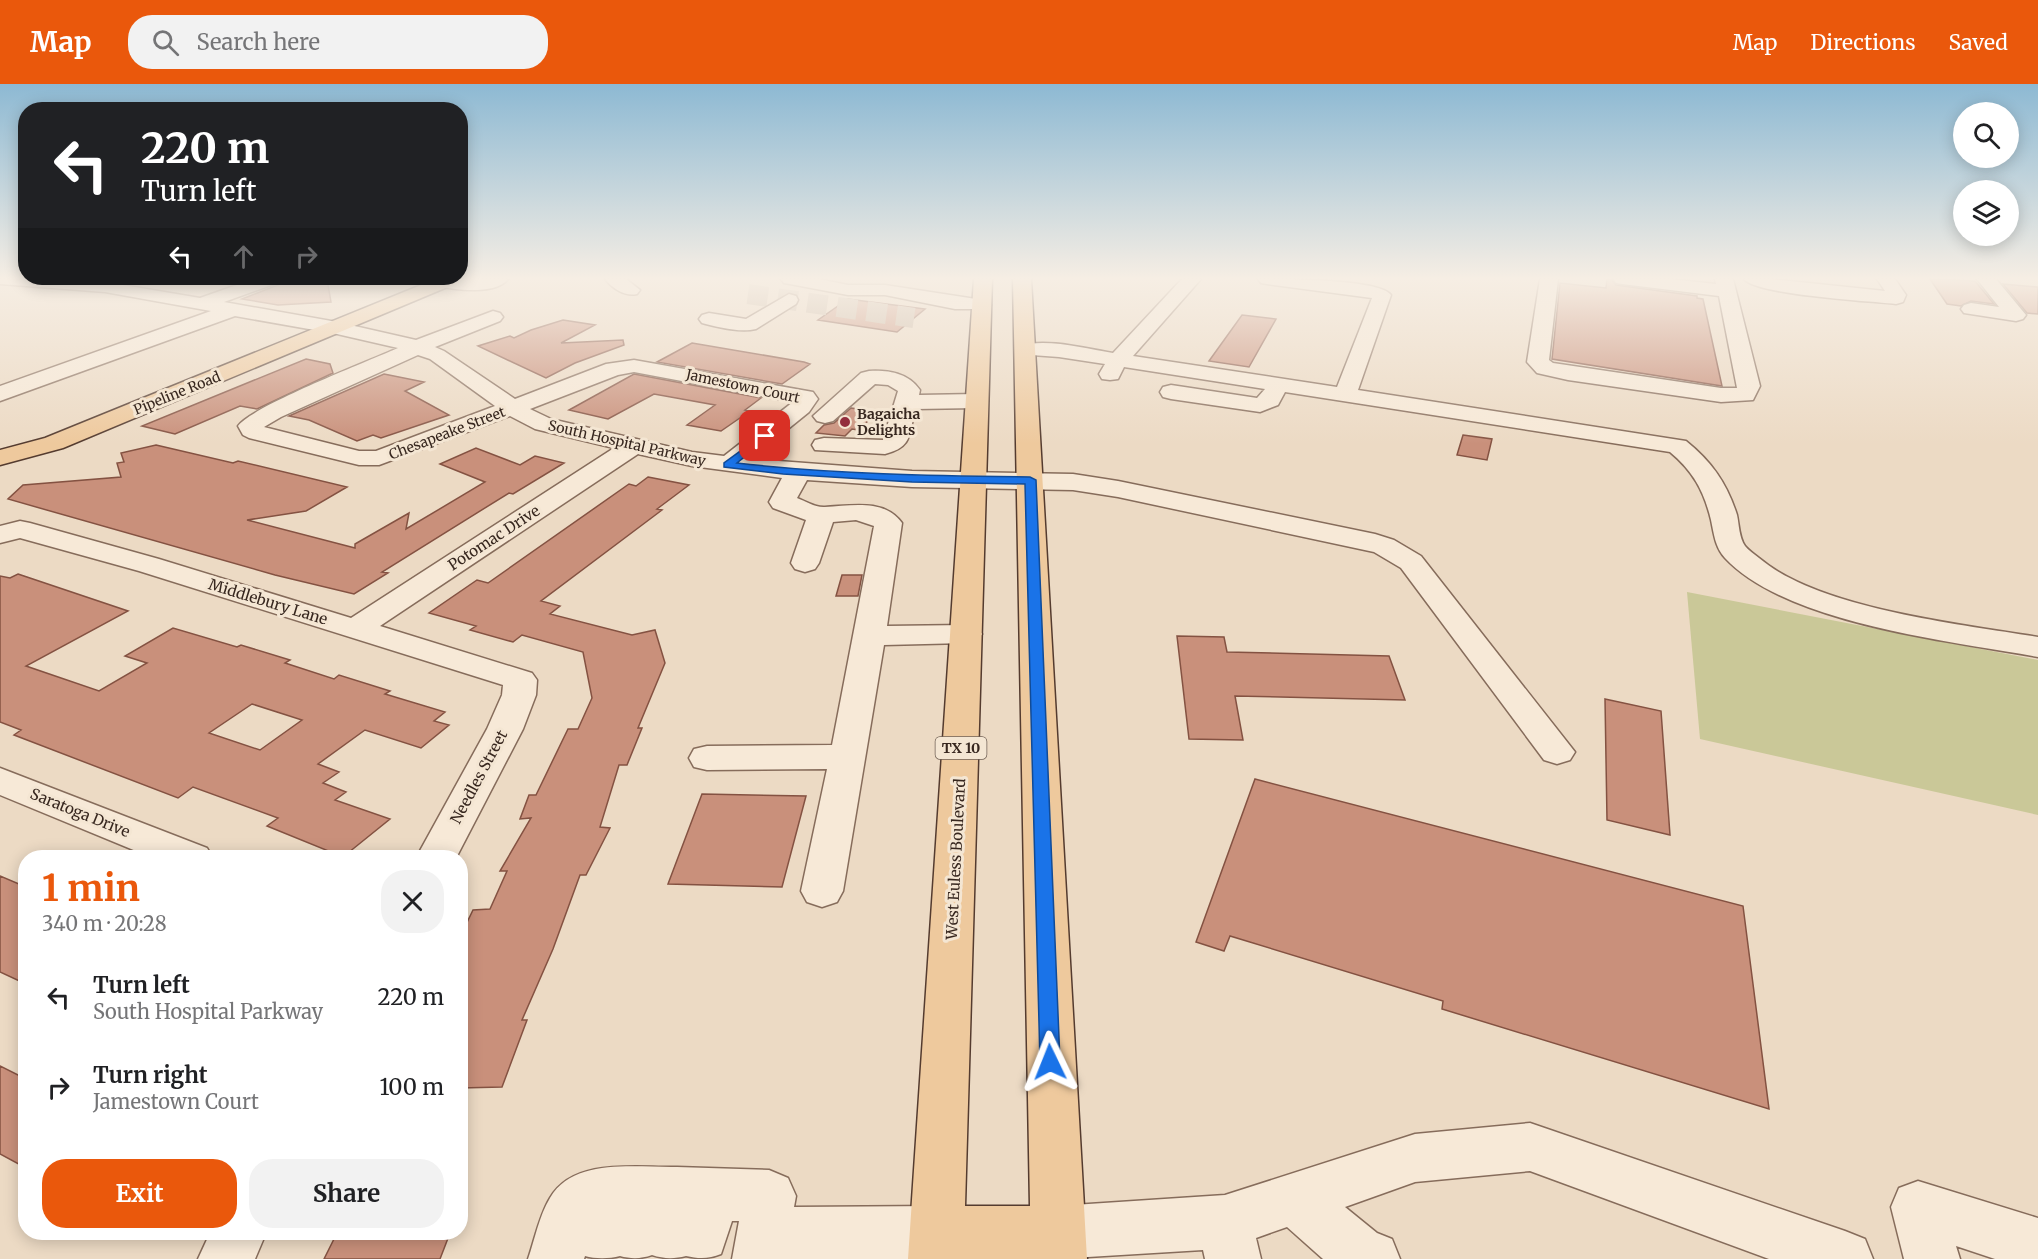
<!DOCTYPE html>
<meta charset="utf-8">
<style>
body{margin:0;font-family:Merriweather,serif;background:#f2f2f2;color:#202124;height:100vh;display:flex;flex-direction:column;font-size:22px;white-space:nowrap}
*{box-sizing:border-box;margin:0}
p{font-size:20px;color:#757577}
.icon{flex:none;width:33px;height:33px;fill:none;stroke:currentColor;stroke-width:2;stroke-linecap:round;stroke-linejoin:round}
.map{position:relative;flex:1;overflow:hidden}
.panel{position:absolute;left:18px;top:766px;width:450px;height:390px;display:flex;flex-direction:column;background:#fff;border-radius:24px;box-shadow:0 3px 15px #0003}
.panel>*{flex:none}
.guide{position:absolute;left:18px;top:18px;width:450px;height:183px;border-radius:24px;box-shadow:0 3px 15px #0003;background:#202124;color:#fff;overflow:hidden}
.buttons{position:absolute;left:1953px;top:18px;display:grid;gap:12px}
.buttons a{display:grid;place-items:center;width:66px;height:66px;border-radius:50%;background:#fff;box-shadow:0 3px 15px #0003;font-size:30px}
.pin{position:absolute;display:grid;place-items:center;width:51px;height:51px;color:#fff;margin:-26px;border-radius:12px;box-shadow:0 3px 9px #0006}
.me{position:absolute;width:66px;margin:-33px;rotate:358deg;stroke-linejoin:round;filter:drop-shadow(0 0 4px #0008)}
.turn{display:flex;align-items:center;gap:21px;height:126px;padding:0 24px;font-size:27px}
.turn .icon{width:78px;height:78px;stroke-width:2.5}
.turn b{display:block;font-size:42px;line-height:51px}
.lanes{display:flex;align-items:center;height:57px;padding:0 24px;background:#0003;justify-content:center;gap:30px;direction:ltr}
.lanes .off{opacity:.35}
.round{display:grid;place-items:center;flex:none;width:63px;height:63px;border-radius:24px;background:#f2f2f2}
.head{display:flex;align-items:center;justify-content:space-between;height:102px;padding:0 24px}
h1{font-size:36px;font-weight:700;line-height:45px;color:#ea580c}
.primary-button{display:flex;gap:12px;margin-top:auto;padding:12px 24px}
.primary-button a{flex:1;height:69px;border-radius:24px;background:#ea580c;color:#fff;font-size:24px;font-weight:700;line-height:69px;text-align:center}
.primary-button a+a{background:#f2f2f2;color:#202124}
ul{padding:0;list-style:none}
li{display:flex;align-items:center;gap:18px;height:90px;padding:0 24px}
li div{flex:1}
li b{display:block;font-size:22px}
li em{font-style:normal}
header{display:flex;align-items:center;gap:36px;box-sizing:border-box;height:84px;padding:0 30px;background:#ea580c;color:#fff}
header strong{font-size:28px}
nav{display:flex;gap:33px;margin-inline-start:auto;font-size:21px}
.search{width:420px;height:54px;background:#f2f2f2;display:flex;align-items:center;gap:15px;box-sizing:border-box;padding:0 21px;border-radius:24px;color:#757577;font-size:22px}
.map>svg:first-child{display:block}
.green{fill:#cac898}
.building{fill:#c9907b;stroke:#845242;stroke-width:1.5;fill-rule:evenodd}
.lines{fill:none;stroke-linecap:round;stroke-linejoin:round}
.minor-tunnel{stroke:#c8b6a3;stroke-width:20;stroke-dasharray:20 10;stroke-linecap:butt}
.minor-casing{stroke:#866c5b;stroke-width:3}
.major-casing{stroke:#543b2f;stroke-width:3}
.minor{fill:#f7e9d7;fill-rule:evenodd}
.major{fill:#eec99d;fill-rule:evenodd}
.route{fill:#1a73e8;stroke:#114b97;stroke-width:1.5}
.poi-dot{fill:#932d3d;stroke:#f4e6d3;stroke-width:2}
.labels{text-anchor:middle;stroke-width:6;stroke-linejoin:round;paint-order:stroke}
.far-street-label{font-size:14px;fill:#37271f;stroke:#f4e6d3}
.far-poi-label{font-size:14px;font-weight:bold;fill:#37271f;stroke:#f4e6d3;text-anchor:start}
.shield{fill:#f4e6d3;stroke:#706055;stroke-width:1.5}
.shield-label{font-size:14px;font-weight:bold;fill:#37271f}
.street-label{font-size:15px;fill:#37271f;stroke:#f4e6d3}
</style>
<header>
<strong>Map</strong>
<div class="search"><svg class="icon" aria-label="search" viewBox="0 0 24 24"><circle cx="10" cy="10" r="6"/><path d="M15 15l6 6"/></svg>Search here</div>
<nav><a>Map</a><a>Directions</a><a>Saved</a></nav>
</header>
<div class="map">
<svg width="2038" height="1175" viewBox="0 0 2038 1175">
<rect width="100%" height="100%" fill="#ecdac4"/>
<path class="green" d="M1687 508 2038 576V731L1700 655Z"/>
<path class="building" d="M282 195H327L331 218 278 221 242 215 278 201Z
M1607 195H1611L1616 201 1697 212V214L1703 215 1722 302 1552 275 1560 199 1606 204Z
M1930 195 1975 197 1994 220 1971 217 1961 222 1947 220Z
M2003 200 2038 203V230L2027 229Z
M848 215 925 225 897 248 818 236Z
M1242 231 1276 235 1249 283 1209 277Z
M563 236 595 241 561 259 623 256 624 261 575 279 546 294 478 262 510 252 514 254 531 246Z
M692 259 804 278 810 280 782 300 657 278Z
M306 275 330 280 333 289 257 325 240 322 175 350 142 342Z
M384 290 424 298 405 307 449 331 381 354 373 351 357 357 309 336 289 332Z
M634 290 761 314 745 326 750 327 721 347 687 341 715 321 654 310 608 335 569 326Z
M851 324 878 328 858 346 852 345 845 352 816 349 824 341 834 339Z
M1463 351 1492 355 1487 376 1457 371Z
M156 361 233 379 238 377 347 403 306 427 247 436 355 464V460L409 429 406 445 485 398 440 380 476 364 520 381 535 372 564 379 513 410 509 409 382 488 388 489 354 510 275 491 8 415 23 401 121 393 117 379 124 378 121 369Z
M648 393 689 401 657 425 662 426 541 517 560 522 550 530 632 551 655 546 665 579 638 644H642L627 681H619L600 743 610 744 586 791H580L553 865 522 936H527L502 1003 460 1004V853L473 826 490 825 507 787H500L531 734 520 735 529 711H536L568 645H578L592 614 583 568 522 551 513 558 470 546 476 542 429 529 477 496 488 499 629 400 636 402Z
M18 490 128 527 26 582 99 607 147 579 125 572 173 544 237 563 241 561 290 576 285 579 334 595 339 591 390 607 385 610 445 628 434 637 449 641 421 664 365 646 318 680 339 688 323 699 346 708 335 716 390 735 343 773 267 742 278 734 193 703 178 714 14 651 21 646 0 638V492L10 494ZM252 620 302 636 260 666 209 649Z
M842 491H862L858 512H836Z
M1177 552 1224 553 1227 568 1389 572 1405 616 1235 612 1243 656 1189 655Z
M1605 615 1661 627 1670 751 1607 736Z
M1255 695 1743 822 1769 1025 1442 925 1443 917 1230 852 1224 867 1196 858Z
M702 710 806 712 782 803 668 800Z
M0 792 26 803V900L0 888Z
M0 982 26 995V1084L0 1070Z
M337 1149H450L440 1175H324Z"/>
<g class="lines">
<path class="minor-tunnel" d="M748 210 914 234"/>
<defs>
<path id="minor" d="M0 195 105 198 200 214 254 195H280L277 199 224 218 337 238 416 256 493 227 500 229 503 233 500 237 435 263 444 267 515 315 606 280 634 276 813 308 818 315 809 328 751 375 912 387 1073 390 1118 397 1375 450 1394 456 1421 472 1575 668 1570 676 1557 680 1544 676 1401 484 1374 468 1118 413 1073 406 912 403 807 396 797 414C805 417 816 424 825 423 850 422 884 414 902 439L887 542 966 541 977 543 982 550 977 557 966 559 884 561 843 807 837 818 822 823 807 818 801 807 827 685 707 686 694 683 689 674 694 665 707 662 832 661 874 442 856 436 833 438 819 479 815 485 805 488 795 485 791 479 806 436 773 424 769 418 782 394 692 382 638 370 380 542 532 589 537 596 536 611 523 645 456 774H416L487 645 502 611 503 601 139 487 20 454 0 459V442L20 437 30 439 159 475 351 534 614 364 535 345 510 332 379 381H359L249 354 243 351 238 342C252 322 369 277 398 264L337 250 235 232 0 317V302L211 227 105 208 0 200ZM418 271 430 275 495 322 376 367H359L264 343 281 333ZM634 288 793 318 724 372 692 368 551 335 530 325 618 291Z
M437 195H508C496 211 455 206 438 202L435 198Z
M605 195H626L640 206 637 210C625 213 612 204 605 195Z
M781 195H819L848 201H885L989 217 991 221 989 225H955L885 211H848L790 200 784 199Z
M1182 195H1201L1133 272 1337 303 1372 214 1267 200 1261 199 1258 195C1280 195 1380 195 1391 211L1358 306 1686 357C1711 377 1727 399 1737 431 1739 440 1739 454 1745 462 1748 466 1754 470 1759 474 1819 525 1960 540 2038 553V573C1950 557 1787 540 1725 474 1715 463 1714 450 1711 436 1704 407 1693 387 1670 368L1285 308 1278 321 1260 328 1171 315 1163 313 1160 308 1163 303 1171 301 1257 314 1265 305 1124 283 1118 295 1110 296 1102 295 1099 290 1105 280 1059 273 1018 270 1015 266 1018 262C1047 254 1083 264 1113 269Z
M1540 195H1558L1549 276 1553 279 1721 304H1737L1719 212 1622 200 1616 199 1613 195H1670L1716 200 1715 195H1733L1760 302 1753 316 1721 318 1568 296 1537 289 1527 278Z
M1744 195H1770L1885 207 1877 195H1895L1906 211 1903 218 1896 220C1871 217 1756 211 1744 195Z
M1977 195H1996L2026 231 2023 235 2016 237 1964 229 1961 225 1964 221 1971 219 1999 223Z
M789 210 796 212 798 216 796 220 756 245C740 249 718 243 702 239L699 235 702 231 709 229 746 235Z
M869 287C889 286 908 289 920 306L919 311 977 310 985 312 988 317 985 322 977 324 915 325C909 350 913 363 885 370L815 366 812 361 815 356 824 354 883 356 898 307 888 301 875 300 833 337 825 339 817 337 813 332 861 289Z
M0 684 207 764 213 774H153L0 711Z
M1530 1039 1845 1147 1865 1155 1873 1175H1769L1530 1087 1415 1098 1345 1123 1377 1149 1392 1155 1400 1175H1323L1287 1143 1256 1154 1261 1175H1205L1203 1166 1055 1175 1039 1168 1031 1149 1039 1130 1058 1122 1225 1111 1415 1050Z
M677 1083 769 1086 788 1094 796 1112 794 1123 937 1122 956 1130 964 1149 956 1168 940 1175H732L739 1137H732L721 1170C709 1175 699 1175 686 1172 674 1175 664 1175 652 1171 641 1175 631 1175 620 1172 609 1175 595 1175 585 1172L584 1175H528C535 1155 539 1132 550 1114 574 1073 636 1084 677 1083Z
M1918 1097 2038 1134V1175H1995L1956 1162 1960 1175H1904L1891 1123 1899 1104Z
M210 1149H266L255 1175H198Z"/>
<path id="major" d="M436 195H460L457 199 63 364 0 381V366L45 354Z
M974 195H992L965 1122H1030L1013 195H1031L1087 1175H908Z"/>
</defs>
<use href="#minor" class="minor-casing"/>
<use href="#major" class="major-casing"/>
<use href="#minor" class="minor"/>
<use href="#major" class="major"/>
</g>
<linearGradient id="sky" x2="0" y2="1"><stop stop-color="#8db9d3"/><stop offset="0.54" stop-color="#f6eee4"/><stop offset="1" stop-color="#f6eee4" stop-opacity="0"/></linearGradient>
<rect width="2038" height="360" fill="url(#sky)"/>
<path class="route" d="M765 349 768 350V354L737 379C834 390 932 392 1030 393L1036 396 1060 978 1057 984 1050 987 1043 984 1040 978 1025 400 912 398 783 390 724 383V379Z"/>
<circle class="poi-dot" cx="845" cy="338" r="6"/>
<g class="labels">
<g class="far-street-label">
<text transform="translate(743 302) rotate(12)" y="5">Jamestown Court</text>
<text transform="translate(177 309) rotate(-22)" y="5">Pipeline Road</text>
<text transform="translate(447 349) rotate(-21)" y="5">Chesapeake Street</text>
<text transform="translate(627 359) rotate(13)" y="5">South Hospital Parkway</text>
</g>
<g class="far-poi-label">
<text x="857" y="335">Bagaicha<tspan x="857" dy="16">Delights</tspan></text>
</g>
<rect class="shield" x="935.5" y="653" width="51" height="22" rx="4.5"/>
<g class="shield-label">
<text x="961" y="669">TX 10</text>
</g>
<g class="street-label">
<text transform="translate(494 454) rotate(-33)" y="5">Potomac Drive</text>
<text transform="translate(268 518) rotate(17)" y="5">Middlebury Lane</text>
<text transform="translate(479 693) rotate(-62)" y="5">Needles Street</text>
<text transform="translate(80 729) rotate(22)" y="5">Saratoga Drive</text>
<text transform="translate(956 775) rotate(-87)" y="5">West Euless Boulevard</text>
</g>
</g>
</svg>
<div class="buttons">
<a><svg class="icon" aria-label="search" viewBox="0 0 24 24"><circle cx="10" cy="10" r="6"/><path d="M15 15l6 6"/></svg></a>
<a><svg class="icon" aria-label="layers" viewBox="0 0 24 24"><path d="M12 4l9 5-9 5-9-5zM3 14l9 5 9-5"/></svg></a>
</div>
<div class="pin" style="left:765px;top:352px;background:#d93025"><svg class="icon" aria-label="arrive" viewBox="0 0 24 24"><path d="M6 21V4h12l-3 4 3 4H6"/></svg></div>
<svg class="me" style="left:1050px;top:978px" viewBox="-20 -20 40 40"><path d="M0-17L14 15 0 8-14 15z" fill="#1a73e8" stroke="#fff" stroke-width="4"/></svg>
<div class="guide">
<div class="turn"><svg class="icon" aria-label="left" viewBox="0 0 24 24"><path d="M17 20v-9H6M10 6l-5 5 5 5"/></svg><div><b>220 m</b>Turn left</div></div>
<div class="lanes"><svg class="icon" aria-label="left" viewBox="0 0 24 24"><path d="M17 20v-9H6M10 6l-5 5 5 5"/></svg><svg class="icon off" aria-label="ahead" viewBox="0 0 24 24"><path d="M12 20V5M6 11l6-6 6 6"/></svg><svg class="icon off" aria-label="right" viewBox="0 0 24 24"><path d="M7 20v-9h11M14 6l5 5-5 5"/></svg></div>
</div>
<section class="panel">
<div class="head"><div><h1>1 min</h1><p>340 m · 20:28</p></div><a class="round"><svg class="icon" aria-label="close" viewBox="0 0 24 24"><path d="M6 6l12 12M18 6L6 18"/></svg></a></div>
<ul>
<li><svg class="icon" aria-label="left" viewBox="0 0 24 24"><path d="M17 20v-9H6M10 6l-5 5 5 5"/></svg><div><b>Turn left</b><p>South Hospital Parkway</p></div><em>220 m</em></li>
<li><svg class="icon" aria-label="right" viewBox="0 0 24 24"><path d="M7 20v-9h11M14 6l5 5-5 5"/></svg><div><b>Turn right</b><p>Jamestown Court</p></div><em>100 m</em></li>
</ul>
<div class="primary-button"><a>Exit</a><a>Share</a></div>
</section>
</div>
